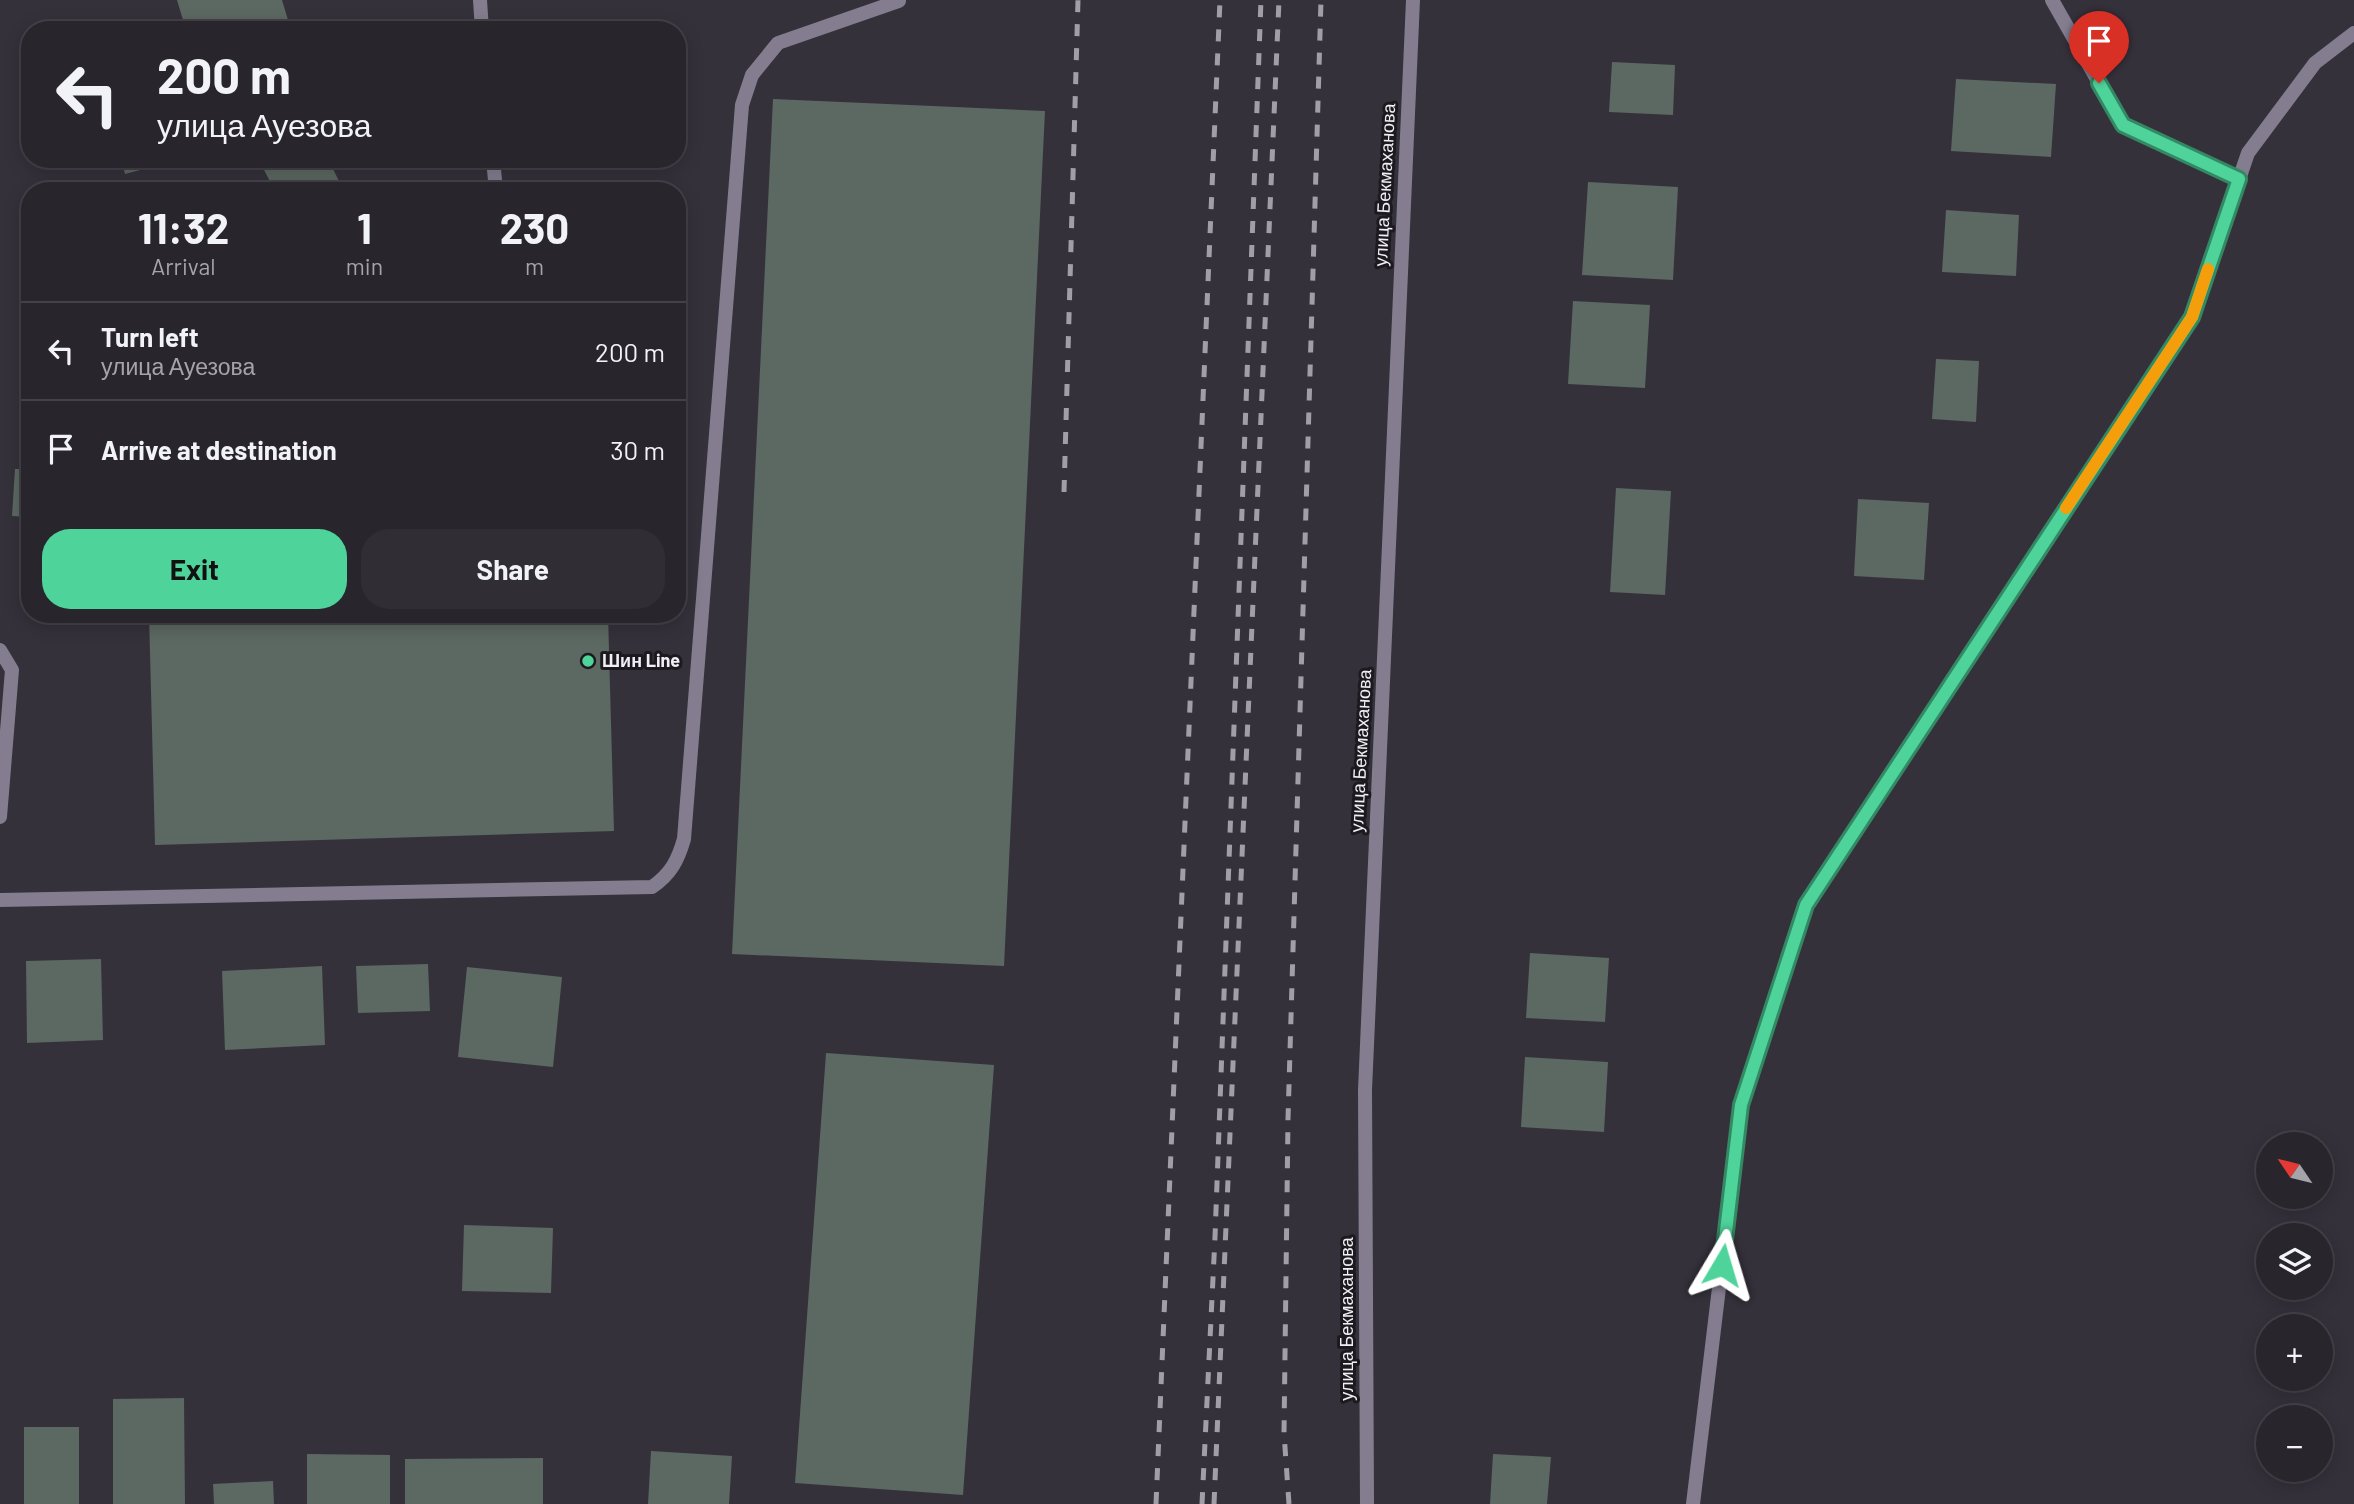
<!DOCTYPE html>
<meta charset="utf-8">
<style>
body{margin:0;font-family:Barlow,sans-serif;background:#302d34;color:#f1f3f6;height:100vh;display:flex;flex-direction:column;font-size:26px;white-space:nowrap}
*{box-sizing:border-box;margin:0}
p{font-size:23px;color:#a5a5a9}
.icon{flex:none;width:38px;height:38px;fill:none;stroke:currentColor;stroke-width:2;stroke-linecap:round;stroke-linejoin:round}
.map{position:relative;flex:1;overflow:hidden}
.side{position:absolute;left:21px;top:182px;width:665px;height:441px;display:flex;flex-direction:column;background:#28252c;border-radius:28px;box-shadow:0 4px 18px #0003,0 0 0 2px #444248}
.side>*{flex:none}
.top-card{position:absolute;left:21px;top:21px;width:665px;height:147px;border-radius:28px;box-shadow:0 4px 18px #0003,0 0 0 2px #444248;background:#28252c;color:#f1f3f6;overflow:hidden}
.needle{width:46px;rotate:305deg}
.controls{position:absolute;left:2256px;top:1132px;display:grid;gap:14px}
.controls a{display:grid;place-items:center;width:77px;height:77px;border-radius:50%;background:#28252c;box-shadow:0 4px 18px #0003,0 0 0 2px #444248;font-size:35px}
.pin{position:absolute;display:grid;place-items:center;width:60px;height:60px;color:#fff;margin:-72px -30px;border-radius:50% 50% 50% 0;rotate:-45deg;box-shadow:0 0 7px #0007}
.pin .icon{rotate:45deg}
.me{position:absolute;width:77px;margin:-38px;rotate:7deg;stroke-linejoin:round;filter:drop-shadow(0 0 5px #0008)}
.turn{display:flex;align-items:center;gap:24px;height:147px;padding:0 21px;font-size:32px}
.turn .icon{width:91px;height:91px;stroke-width:2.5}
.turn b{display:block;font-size:49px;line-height:60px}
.eta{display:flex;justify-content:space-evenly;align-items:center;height:119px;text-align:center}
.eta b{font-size:42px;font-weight:700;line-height:49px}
.cta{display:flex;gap:14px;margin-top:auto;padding:14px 21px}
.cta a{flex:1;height:80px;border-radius:28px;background:#4ed39a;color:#111;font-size:28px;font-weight:700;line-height:80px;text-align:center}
.cta a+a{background:#302d34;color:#f1f3f6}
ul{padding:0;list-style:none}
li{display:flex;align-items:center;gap:21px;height:98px;padding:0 21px;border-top:2px solid #444248}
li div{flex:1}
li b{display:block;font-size:26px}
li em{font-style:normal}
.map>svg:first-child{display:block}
.building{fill:#5c6862}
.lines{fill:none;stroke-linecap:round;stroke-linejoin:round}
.lane{stroke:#847d8f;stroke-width:14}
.street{stroke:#847d8f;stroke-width:14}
.rail{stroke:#a19ea6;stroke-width:5;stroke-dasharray:12 12;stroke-linecap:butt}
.route-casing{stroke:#338964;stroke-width:18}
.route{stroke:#4ed39a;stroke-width:12}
.slow{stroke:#f59e0b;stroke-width:12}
.poi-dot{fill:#4ed39a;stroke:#1c1a1e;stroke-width:2.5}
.labels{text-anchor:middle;stroke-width:6;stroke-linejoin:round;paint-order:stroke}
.street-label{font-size:18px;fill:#f1eff5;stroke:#1c1a1e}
.poi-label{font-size:18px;font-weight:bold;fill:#f1eff5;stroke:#1c1a1e;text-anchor:start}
</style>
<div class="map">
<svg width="2354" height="1504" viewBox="0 0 2354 1504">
<rect width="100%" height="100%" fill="#35313b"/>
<path class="building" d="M177 0H282L291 30H186Z
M1612 62 1675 65 1673 115 1609 112Z
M1956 79 2056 84 2051 157 1951 151Z
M773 99 1045 111 1004 966 732 954Z
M121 159H178V160L125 174Z
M276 159H328L344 191H275L262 166Z
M1588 182 1678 187 1673 280 1582 275Z
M1946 210 2019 215 2016 276 1942 272Z
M1573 301 1650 305 1645 388 1568 384Z
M1936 359 1979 361 1976 422 1932 419Z
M15 469H30V517L12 516Z
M1616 488 1671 491 1665 595 1610 592Z
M1858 499 1929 503 1924 580 1854 576Z
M149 614H608L614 831 155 845Z
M1530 953 1609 958 1605 1022 1526 1018Z
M101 959 103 1040 27 1043 26 961Z
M428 964 430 1011 358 1013 356 966Z
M322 966 325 1045 225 1050 222 971Z
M467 967 562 977 553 1067 458 1057Z
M826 1053 994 1065 963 1495 795 1483Z
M1525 1057 1608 1062 1604 1132 1521 1127Z
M464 1225 553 1228 551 1293 462 1291Z
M184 1398 185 1504H113V1399Z
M24 1427H79V1504H24Z
M651 1451 732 1456 729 1504H648Z
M307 1454 390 1455V1504H307Z
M1493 1454 1551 1457 1547 1504H1490Z
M543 1458V1504H405V1459Z
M273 1481 274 1504H214L213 1484Z"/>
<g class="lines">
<path class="lane" d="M0 900 652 887C671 874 678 860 684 839L742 105 752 75 778 43 899 1"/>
<path class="street" d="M480 0 482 30
M2052 0 2123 125 2239 179
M493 159 496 191
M0 650 12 670 0 817
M1367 1504 1365 1090 1413 0
M1693 1504 1741 1105 1806 905 2192 317 2248 153 2315 63 2354 33"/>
<path class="rail" d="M1064 492 1078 0
M1156 1504 1220 0
M1202 1504 1215 1237 1261 0
M1214 1504 1279 0
M1289 1504 1284 1433 1288 1119 1321 0"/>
</g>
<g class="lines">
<defs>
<path id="route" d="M1722 1265 1741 1105 1806 905 2192 317 2239 179 2123 125 2099 83"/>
</defs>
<use href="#route" class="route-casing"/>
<use href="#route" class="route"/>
<path class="slow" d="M2066 508 2192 317 2208 269"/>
</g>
<circle class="poi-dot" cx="588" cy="661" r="7"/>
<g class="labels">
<g class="street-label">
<text transform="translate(1385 185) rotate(-87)" y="6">улица Бекмаханова</text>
<text transform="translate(1361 751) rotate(-87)" y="6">улица Бекмаханова</text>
<text transform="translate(1347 1319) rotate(-90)" y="6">улица Бекмаханова</text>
</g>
<g class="poi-label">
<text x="602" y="667">Шин Line</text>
</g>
</g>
</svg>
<div class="controls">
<a><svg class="needle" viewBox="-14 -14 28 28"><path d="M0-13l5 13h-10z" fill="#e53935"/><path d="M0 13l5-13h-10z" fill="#a5a5a9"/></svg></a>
<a><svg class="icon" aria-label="layers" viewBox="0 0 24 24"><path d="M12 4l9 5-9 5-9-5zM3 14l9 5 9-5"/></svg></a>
<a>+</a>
<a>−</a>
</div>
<div class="pin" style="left:2099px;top:83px;background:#d93025"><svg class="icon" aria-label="arrive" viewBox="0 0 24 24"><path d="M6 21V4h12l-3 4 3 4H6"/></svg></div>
<svg class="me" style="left:1722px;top:1265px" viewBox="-20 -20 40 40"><path d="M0-17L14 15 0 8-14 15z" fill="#4ed39a" stroke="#fff" stroke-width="4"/></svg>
<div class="top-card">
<div class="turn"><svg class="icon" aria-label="left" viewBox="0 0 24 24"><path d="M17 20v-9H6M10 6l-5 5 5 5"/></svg><div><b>200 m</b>улица Ауезова</div></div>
</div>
<section class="side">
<div class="eta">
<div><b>11:32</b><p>Arrival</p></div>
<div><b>1</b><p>min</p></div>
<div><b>230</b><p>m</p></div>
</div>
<ul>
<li><svg class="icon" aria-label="left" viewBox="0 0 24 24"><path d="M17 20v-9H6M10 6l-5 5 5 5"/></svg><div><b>Turn left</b><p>улица Ауезова</p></div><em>200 m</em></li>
<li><svg class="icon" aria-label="arrive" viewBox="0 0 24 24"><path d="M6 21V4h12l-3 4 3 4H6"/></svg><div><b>Arrive at destination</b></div><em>30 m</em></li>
</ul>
<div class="cta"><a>Exit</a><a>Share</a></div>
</section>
</div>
